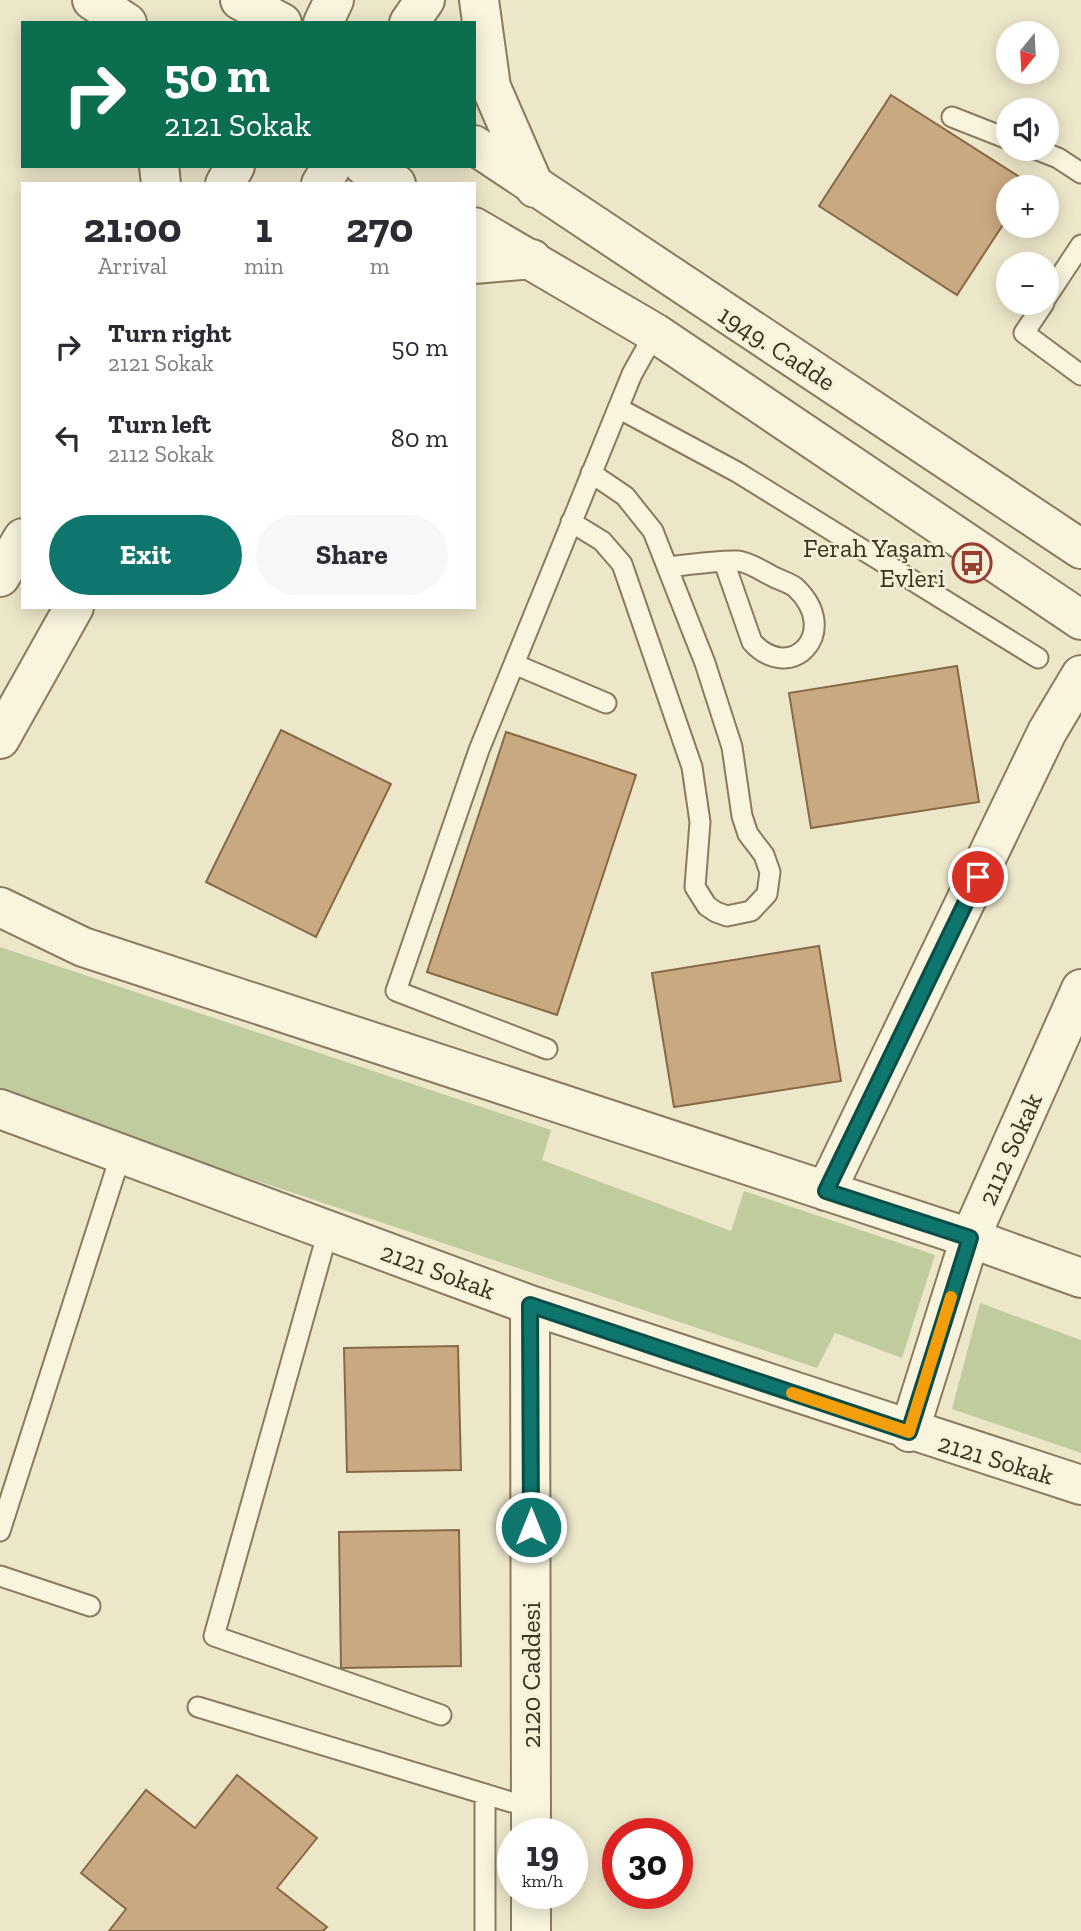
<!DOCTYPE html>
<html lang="en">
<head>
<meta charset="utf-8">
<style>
  body { margin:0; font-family:"Zilla Slab",serif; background:#f7f7f7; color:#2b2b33; height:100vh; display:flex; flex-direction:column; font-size:26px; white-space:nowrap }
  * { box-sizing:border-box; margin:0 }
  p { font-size:23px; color:#7c7c81 }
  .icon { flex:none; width:38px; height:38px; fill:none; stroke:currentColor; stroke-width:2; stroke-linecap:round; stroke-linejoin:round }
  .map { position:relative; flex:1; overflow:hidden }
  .details { position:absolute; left:21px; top:182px; width:455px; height:427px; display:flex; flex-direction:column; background:#fff; border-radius:0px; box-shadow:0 4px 18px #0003 }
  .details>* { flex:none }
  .guide { position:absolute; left:21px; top:21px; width:455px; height:147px; border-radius:0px; box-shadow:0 4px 18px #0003; background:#0b6e4f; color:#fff; overflow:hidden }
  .needle { width:46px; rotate:198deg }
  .controls { position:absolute; left:996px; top:21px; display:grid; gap:14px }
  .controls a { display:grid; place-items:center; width:63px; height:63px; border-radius:50%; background:#fff; box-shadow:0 4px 18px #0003; font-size:35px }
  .speed { position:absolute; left:497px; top:1818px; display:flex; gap:14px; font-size:35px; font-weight:700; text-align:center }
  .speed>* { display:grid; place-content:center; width:91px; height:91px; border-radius:50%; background:#fff; box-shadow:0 4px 18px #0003; line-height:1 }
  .speed small { font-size:18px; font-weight:400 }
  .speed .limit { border:10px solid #d22; background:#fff; color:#111 }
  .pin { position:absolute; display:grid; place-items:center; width:60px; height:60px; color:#fff; margin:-30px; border:4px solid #fff; border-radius:50%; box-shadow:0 2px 7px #0007 }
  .me { position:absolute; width:77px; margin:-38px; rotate:0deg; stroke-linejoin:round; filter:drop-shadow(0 0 5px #0008) }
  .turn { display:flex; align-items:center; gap:24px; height:147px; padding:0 28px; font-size:32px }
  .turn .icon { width:91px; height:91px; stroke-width:2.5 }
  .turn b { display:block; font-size:49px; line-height:60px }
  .eta { display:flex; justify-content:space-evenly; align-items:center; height:119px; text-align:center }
  .eta b { font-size:42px; font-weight:700; line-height:49px }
  .cta { display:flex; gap:14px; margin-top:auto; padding:14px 28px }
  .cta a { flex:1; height:80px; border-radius:42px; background:#0f766e; color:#fff; font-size:28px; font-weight:700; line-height:80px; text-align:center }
  .cta a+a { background:#f7f7f7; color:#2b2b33 }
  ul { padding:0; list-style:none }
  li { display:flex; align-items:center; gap:21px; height:91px; padding:0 28px }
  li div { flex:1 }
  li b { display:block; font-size:26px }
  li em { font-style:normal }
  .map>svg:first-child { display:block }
  .green { fill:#c0cb9e }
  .building { fill:#c9a982; stroke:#876946; stroke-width:2 }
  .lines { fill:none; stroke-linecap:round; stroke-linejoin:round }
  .service-casing { stroke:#897b5f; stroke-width:23 }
  .minor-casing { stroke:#897b5f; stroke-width:42 }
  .tertiary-casing { stroke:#897b5f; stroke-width:42 }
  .service { stroke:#f8f4dd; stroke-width:19 }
  .minor { stroke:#f8f4dd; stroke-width:38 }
  .tertiary { stroke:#f8f4dd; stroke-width:38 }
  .route-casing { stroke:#0a4d48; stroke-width:18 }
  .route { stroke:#0f766e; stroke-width:12 }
  .slow { stroke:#f59e0b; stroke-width:12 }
  .labels { text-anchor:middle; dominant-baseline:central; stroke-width:5; stroke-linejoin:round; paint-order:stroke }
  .street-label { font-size:26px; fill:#3b3121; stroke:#f5f1d9 }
  .poi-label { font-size:26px; fill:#3b3121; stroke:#f5f1d9; text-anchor:end }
</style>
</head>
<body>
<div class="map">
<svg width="1081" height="1931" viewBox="0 0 1081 1931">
  <rect width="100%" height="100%" fill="#ede7ca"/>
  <path class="green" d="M 0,947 L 551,1130 L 542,1160 L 731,1231 L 744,1191 L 935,1255 L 902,1358 L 835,1333 L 817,1368 L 0,1095 Z
    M 980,1303 L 1081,1340 L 1081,1453 L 952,1409 Z"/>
  <path class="building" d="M 891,95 L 1029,183 L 1027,187 L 1008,187 L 1008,217 L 957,295 L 819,206 Z
    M 957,666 L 979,802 L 811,828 L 789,693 Z
    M 281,730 L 391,784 L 316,937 L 206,882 Z
    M 506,732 L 636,775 L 557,1015 L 427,972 Z
    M 819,946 L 841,1081 L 674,1107 L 652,973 Z
    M 458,1346 L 461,1470 L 347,1472 L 344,1348 Z
    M 459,1530 L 461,1666 L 341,1668 L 339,1532 Z
    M 237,1775 L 317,1838 L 277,1888 L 327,1927 L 323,1931 L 109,1931 L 126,1909 L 81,1873 L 146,1790 L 195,1828 Z"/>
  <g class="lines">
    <g class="service-casing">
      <path id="service" d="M 952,117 L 1008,139
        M 1035,149 L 1058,158 L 1081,173
        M 1046,298 L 1081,245
        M 1044,303 L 1024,333 L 1081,375
        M 618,408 L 737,472 L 1038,658
        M 571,522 L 602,541 L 622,564 L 692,767 L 700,822 L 695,887 L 707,906 L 716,912 L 727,916 L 751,911 L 767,894 L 770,872 L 764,855 L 748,834 L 742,816 L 732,747 L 705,663 L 653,531 L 625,496 L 591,473
        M 667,567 C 690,565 715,560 738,561 C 749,562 762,571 772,576 C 779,580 791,583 796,588 C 842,632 791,685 752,642 L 724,562
        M 514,664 L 606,703
        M 547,1049 L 396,991 L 479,750 L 632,374 L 655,333
        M 328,1231 L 214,1636 L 441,1715
        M 0,1531 L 121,1154
        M 0,1576 L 90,1606
        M 198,1707 L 511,1802 L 531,1804
        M 485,1794 L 485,1931"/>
    </g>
    <g class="minor-casing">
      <path id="minor" d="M 0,1109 L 530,1305 L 1081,1485
        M 826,1191 L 1047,732 L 1081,675
        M 530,1305 L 531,1834
        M 909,1432 L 970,1238 L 1081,989
        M 531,1894 L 531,1931"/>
    </g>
    <g class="tertiary-casing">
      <path id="tertiary" d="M 92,0 L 127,23
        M 240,0 L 282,23
        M 479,0 L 491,87 L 535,188
        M 323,23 L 334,0
        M 409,23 L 425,0
        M 474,145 L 1081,549
        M 159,166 L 161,184
        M 364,166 L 396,184
        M 225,184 L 235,166
        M 321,184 L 332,166
        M 474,227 L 655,333 L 1081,620
        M 474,264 L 532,259
        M 0,577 L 23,538
        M 0,739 L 74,607
        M 0,907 L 83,947 L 970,1238 L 1081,1278"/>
    </g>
    <use href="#service" class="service"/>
    <use href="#minor" class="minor"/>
    <use href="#tertiary" class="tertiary"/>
  </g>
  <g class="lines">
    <g class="route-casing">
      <path id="route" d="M 531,1527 L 530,1305 L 909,1432 L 970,1238 L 826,1191 L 978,877"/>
    </g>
    <use href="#route" class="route"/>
    <path class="slow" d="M 792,1393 L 909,1432 L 951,1297"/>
  </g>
  <defs>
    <g id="bus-ring" transform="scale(2.0125)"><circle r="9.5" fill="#f5f1d9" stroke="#963e31" stroke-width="1.5"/><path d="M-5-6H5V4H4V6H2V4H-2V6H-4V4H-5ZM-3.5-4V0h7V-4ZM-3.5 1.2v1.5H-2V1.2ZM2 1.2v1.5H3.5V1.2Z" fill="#963e31"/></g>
  </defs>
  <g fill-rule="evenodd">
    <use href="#bus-ring" x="972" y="563"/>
  </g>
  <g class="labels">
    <g class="street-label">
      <text transform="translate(777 348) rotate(33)">1949. Cadde</text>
      <text transform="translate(1010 1149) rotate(-66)">2112 Sokak</text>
      <text transform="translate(438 1271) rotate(20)">2121 Sokak</text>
      <text transform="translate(996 1459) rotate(17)">2121 Sokak</text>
      <text transform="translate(531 1675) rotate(-90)">2120 Caddesi</text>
    </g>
    <g class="poi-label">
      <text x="945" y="548">Ferah Yaşam<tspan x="945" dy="30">Evleri</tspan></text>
    </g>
  </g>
</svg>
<div class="controls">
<a><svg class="needle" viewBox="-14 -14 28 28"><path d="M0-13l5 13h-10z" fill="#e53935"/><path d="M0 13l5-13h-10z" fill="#7c7c81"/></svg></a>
<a><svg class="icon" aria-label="sound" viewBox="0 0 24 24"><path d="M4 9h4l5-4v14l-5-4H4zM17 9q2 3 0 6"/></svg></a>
<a>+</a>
<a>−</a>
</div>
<div class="speed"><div>19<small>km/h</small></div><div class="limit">30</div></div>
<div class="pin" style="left:978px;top:877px;background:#d93025"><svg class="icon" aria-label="arrive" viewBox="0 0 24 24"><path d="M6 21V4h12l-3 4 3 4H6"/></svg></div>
<svg class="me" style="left:531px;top:1527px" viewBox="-20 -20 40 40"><circle r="17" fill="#0f766e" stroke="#fff" stroke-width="3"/><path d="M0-11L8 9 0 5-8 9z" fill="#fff"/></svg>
<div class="guide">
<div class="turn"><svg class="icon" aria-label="right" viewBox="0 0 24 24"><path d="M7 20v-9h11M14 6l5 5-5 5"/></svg><div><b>50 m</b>2121 Sokak</div></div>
</div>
<section class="details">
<div class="eta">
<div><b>21:00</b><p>Arrival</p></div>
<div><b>1</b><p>min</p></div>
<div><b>270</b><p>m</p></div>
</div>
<ul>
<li><svg class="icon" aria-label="right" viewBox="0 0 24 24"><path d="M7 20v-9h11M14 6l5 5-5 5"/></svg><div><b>Turn right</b><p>2121 Sokak</p></div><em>50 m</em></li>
<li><svg class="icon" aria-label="left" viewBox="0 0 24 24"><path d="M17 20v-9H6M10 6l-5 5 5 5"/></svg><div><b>Turn left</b><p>2112 Sokak</p></div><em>80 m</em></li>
</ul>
<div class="cta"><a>Exit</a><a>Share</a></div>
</section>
</div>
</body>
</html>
